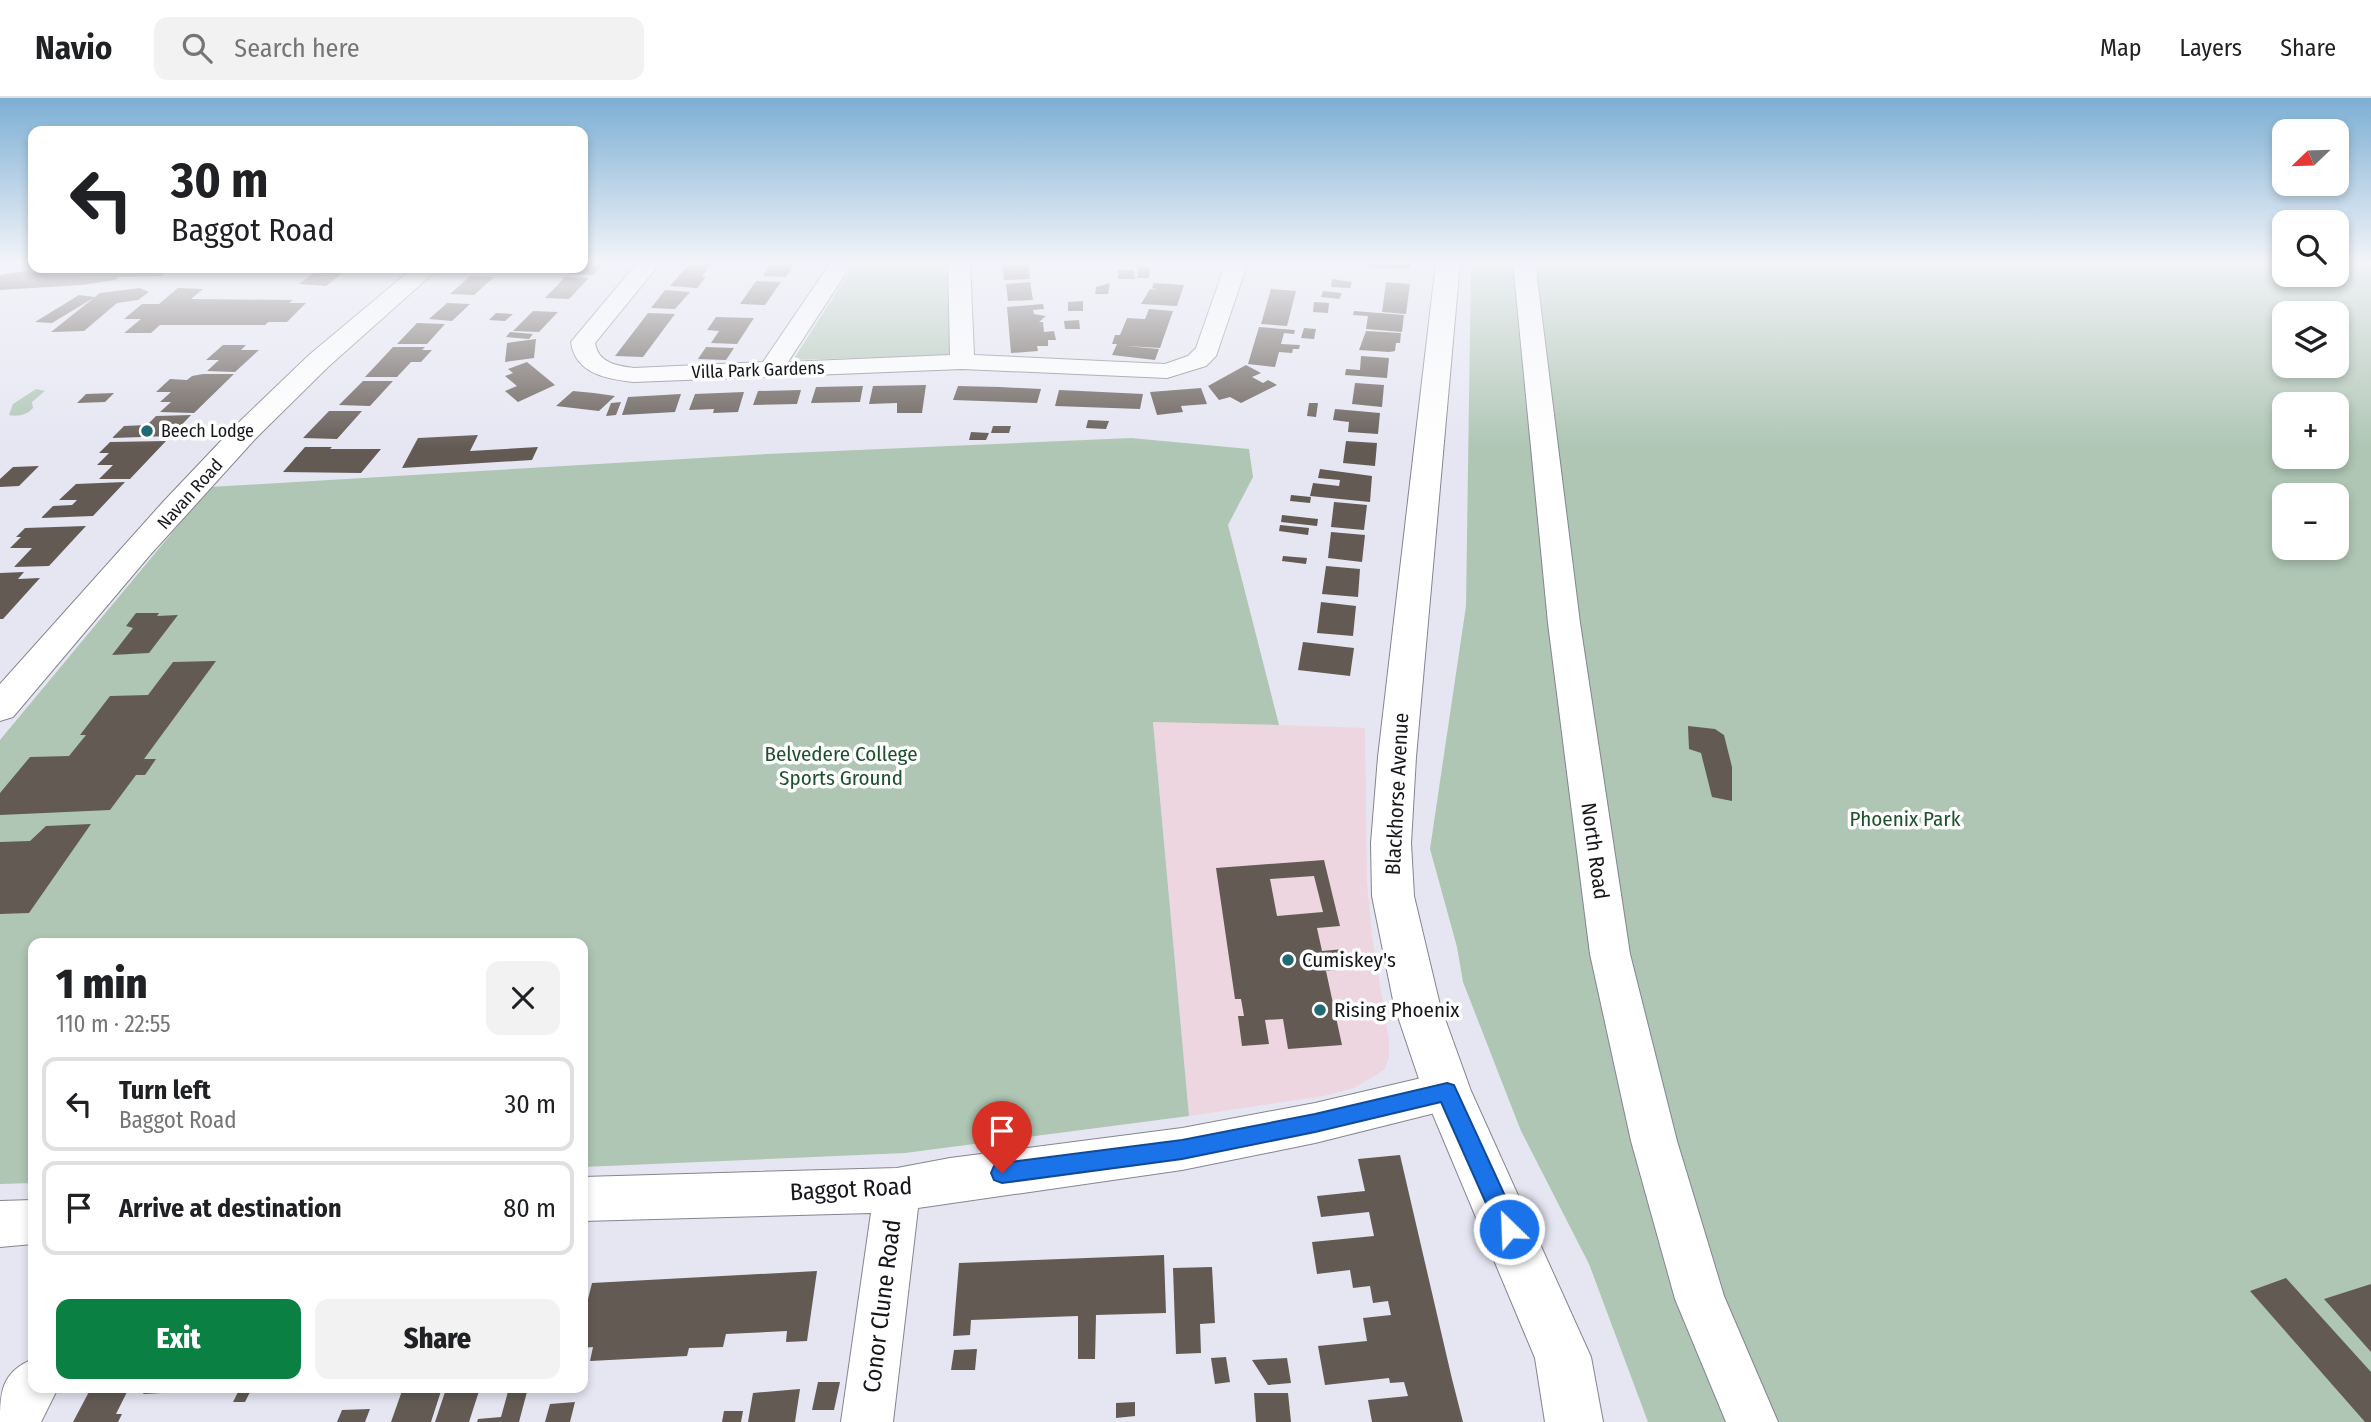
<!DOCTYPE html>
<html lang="en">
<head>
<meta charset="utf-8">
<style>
  body { margin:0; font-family:"Fira Sans Condensed",sans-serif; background:#f2f2f2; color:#202124; height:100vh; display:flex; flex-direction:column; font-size:26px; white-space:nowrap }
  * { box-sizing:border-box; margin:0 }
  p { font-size:23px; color:#757577 }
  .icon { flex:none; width:38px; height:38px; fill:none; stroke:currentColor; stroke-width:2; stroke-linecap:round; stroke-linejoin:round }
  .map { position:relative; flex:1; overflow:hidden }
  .panel { position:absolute; left:28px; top:840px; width:560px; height:455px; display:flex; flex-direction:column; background:#fff; border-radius:14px; box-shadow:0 4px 10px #0003 }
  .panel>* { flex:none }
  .top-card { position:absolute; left:28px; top:28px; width:560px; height:147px; border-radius:14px; box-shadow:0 4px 10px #0003; background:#fff; color:#202124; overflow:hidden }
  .needle { width:46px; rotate:247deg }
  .fabs { position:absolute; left:2272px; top:21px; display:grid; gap:14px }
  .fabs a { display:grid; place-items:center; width:77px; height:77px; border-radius:14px; background:#fff; box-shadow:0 4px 10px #0003; font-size:35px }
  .pin { position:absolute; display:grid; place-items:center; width:60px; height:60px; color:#fff; margin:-72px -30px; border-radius:50% 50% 50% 0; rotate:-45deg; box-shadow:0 0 7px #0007 }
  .pin .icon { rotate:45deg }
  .me { position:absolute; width:77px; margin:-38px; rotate:336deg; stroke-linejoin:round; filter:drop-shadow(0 0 5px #0008) }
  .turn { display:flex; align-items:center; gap:24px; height:147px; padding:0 28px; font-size:32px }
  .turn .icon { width:91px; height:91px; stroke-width:2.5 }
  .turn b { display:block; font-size:49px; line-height:60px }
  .round { display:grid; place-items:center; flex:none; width:74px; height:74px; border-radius:14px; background:#f2f2f2 }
  .summary { display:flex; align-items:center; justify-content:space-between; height:119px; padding:0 28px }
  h1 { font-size:42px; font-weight:800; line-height:52px }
  .button { display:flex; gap:14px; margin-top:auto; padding:14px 28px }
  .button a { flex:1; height:80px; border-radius:14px; background:#0b8043; color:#fff; font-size:28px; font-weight:800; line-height:80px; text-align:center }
  .button a+a { background:#f2f2f2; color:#202124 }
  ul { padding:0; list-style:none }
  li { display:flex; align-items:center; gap:21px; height:94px; margin:0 14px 10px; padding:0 14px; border:4px solid #e0e0e0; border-radius:14px }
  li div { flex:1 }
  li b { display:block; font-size:26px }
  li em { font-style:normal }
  header { display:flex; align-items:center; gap:42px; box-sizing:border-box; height:98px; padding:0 35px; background:#fff; border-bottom:2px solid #e0e0e0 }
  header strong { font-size:33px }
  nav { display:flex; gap:38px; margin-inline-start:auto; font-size:24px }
  .search { width:490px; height:63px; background:#f2f2f2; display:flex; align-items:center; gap:18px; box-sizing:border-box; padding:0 24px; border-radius:14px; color:#757577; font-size:26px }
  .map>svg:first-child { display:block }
  .commercial { fill:#eed6e0 }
  .green { fill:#afc6b4; fill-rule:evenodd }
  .building { fill:#635a54; fill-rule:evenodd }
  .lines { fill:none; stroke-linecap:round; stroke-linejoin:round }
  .street-casing { stroke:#848590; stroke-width:2 }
  .secondary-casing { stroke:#848590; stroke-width:2 }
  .street { fill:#fff; fill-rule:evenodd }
  .secondary { fill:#fff; fill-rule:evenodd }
  .route { fill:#1a73e8; stroke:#114b97; stroke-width:2 }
  .poi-dot { fill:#206a74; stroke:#fff; stroke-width:2.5 }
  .labels { text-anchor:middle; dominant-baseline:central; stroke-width:7; stroke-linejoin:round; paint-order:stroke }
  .far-street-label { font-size:18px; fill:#16171b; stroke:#fff }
  .far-poi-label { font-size:18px; fill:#16171b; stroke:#fff; text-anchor:start }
  .park-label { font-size:21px; fill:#1d512e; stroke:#fff }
  .street-label { font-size:21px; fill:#16171b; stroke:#fff }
  .poi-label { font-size:21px; fill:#16171b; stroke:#fff; text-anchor:start }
  .near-street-label { font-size:24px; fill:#16171b; stroke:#fff }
</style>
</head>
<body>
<header>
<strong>Navio</strong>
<div class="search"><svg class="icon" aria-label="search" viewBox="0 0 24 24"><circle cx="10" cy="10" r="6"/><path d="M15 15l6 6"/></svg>Search here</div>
<nav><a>Map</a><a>Layers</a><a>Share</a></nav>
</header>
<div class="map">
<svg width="2371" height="1324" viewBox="0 0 2371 1324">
  <rect width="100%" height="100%" fill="#e5e6f2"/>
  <path class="commercial" d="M 1153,623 L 1365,630 L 1367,784 L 1372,838 L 1389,943 L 1389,960 L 1384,972 L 1373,979 L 1354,990 L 1324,998 L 1189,1018 Z"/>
  <path class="green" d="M 856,164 L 953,164 L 953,257 L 793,262 Z
    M 1471,164 L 2284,164 L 2284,177 L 2336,177 L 2336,164 L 2371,164 L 2371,1324 L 1648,1324 L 1589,1166 L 1521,1033 L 1463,884 L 1457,849 L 1430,751 L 1466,508 ZM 2284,215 L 2336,215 L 2336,268 L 2284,268 ZM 2284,306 L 2336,306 L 2336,359 L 2284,359 ZM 2284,397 L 2336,397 L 2336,450 L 2284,450 Z
    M 36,291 L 45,293 L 32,304 L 33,310 C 27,317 18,319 9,317 L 13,306 Z
    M 1131,340 L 1249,351 L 1253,379 L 1228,427 L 1279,627 L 1153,624 L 1189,1018 L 905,1055 L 583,1069 L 583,845 L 33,845 L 33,1085 L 0,1086 L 0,642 L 210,389 L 767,356 Z"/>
  <path class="building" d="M 583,164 L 605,164 L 593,177 L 569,176 L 575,170 L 583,170 Z
    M 772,164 L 795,164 L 786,179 L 763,178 Z
    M 1002,164 L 1028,164 L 1030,181 L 1004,182 Z
    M 1365,164 L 1410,164 L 1410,170 L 1399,171 L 1364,168 Z
    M 690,165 L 710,166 L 702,179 L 706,179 L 697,190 L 670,188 Z
    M 1138,169 L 1150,169 L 1149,180 L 1137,180 Z
    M 58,170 L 62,170 L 60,172 L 124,170 L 121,172 L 132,170 L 169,170 L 162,178 L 118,179 L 115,182 L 82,187 L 0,192 L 0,177 L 31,172 L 29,175 L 55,173 Z
    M 320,170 L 349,170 L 326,188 L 299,186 Z
    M 1118,172 L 1134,172 L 1135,181 L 1118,181 Z
    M 470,178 L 494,179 L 474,197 L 450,196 Z
    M 565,179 L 589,180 L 569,201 L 545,200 Z
    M 1332,181 L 1352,184 L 1350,190 L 1331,189 Z
    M 756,183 L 781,184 L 765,207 L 740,206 Z
    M 1030,184 L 1033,202 L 1008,203 L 1006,186 Z
    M 1386,184 L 1410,186 L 1406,216 L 1382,214 Z
    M 1110,185 L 1108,196 L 1095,196 L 1096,189 Z
    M 1154,185 L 1184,187 L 1177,208 L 1141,206 L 1150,191 L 1158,192 L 1152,190 Z
    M 140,190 L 149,194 L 138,202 L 117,205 L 84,233 L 51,234 L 100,195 Z
    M 178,190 L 203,191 L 191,201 L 293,202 L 289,205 L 306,205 L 287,224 L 268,224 L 265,227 L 160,227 L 151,235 L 124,235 L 141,221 L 124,221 L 142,206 L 159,206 Z
    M 1271,191 L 1296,193 L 1287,228 L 1261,226 Z
    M 665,192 L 690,194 L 675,211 L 651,210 Z
    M 1323,193 L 1342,195 L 1339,201 L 1321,199 Z
    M 79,197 L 95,199 L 52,225 L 35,224 Z
    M 1083,203 L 1083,213 L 1068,213 L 1068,204 Z
    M 1314,204 L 1329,205 L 1328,215 L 1313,214 Z
    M 447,205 L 470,206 L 452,223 L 429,221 Z
    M 1043,206 L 1044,211 L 1033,212 L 1034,216 L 1046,218 L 1039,224 L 1043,224 L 1044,234 L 1054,233 L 1056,242 L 1048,242 L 1048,248 L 1037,248 L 1038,253 L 1011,255 L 1007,209 Z
    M 1149,211 L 1173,213 L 1160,250 L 1125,248 L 1159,251 L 1155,262 L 1112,257 L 1117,246 L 1112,246 L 1115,237 L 1120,237 L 1127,220 L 1145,221 Z
    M 533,213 L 558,214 L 539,234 L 513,233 Z
    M 1354,213 L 1404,217 L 1402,234 L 1366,231 L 1368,218 L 1353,217 Z
    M 496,215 L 513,216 L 505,223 L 489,222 Z
    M 648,215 L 675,216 L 643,259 L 615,258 Z
    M 716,219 L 754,220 L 737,246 L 711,245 L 719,233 L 707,232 Z
    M 1079,222 L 1080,231 L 1065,231 L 1064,223 Z
    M 417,225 L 445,226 L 427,246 L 397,246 Z
    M 1259,229 L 1295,232 L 1294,236 L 1284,235 L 1281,246 L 1300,247 L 1299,251 L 1293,251 L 1292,255 L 1279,254 L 1275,269 L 1248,266 Z
    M 1304,230 L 1316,231 L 1314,241 L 1301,240 Z
    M 1366,233 L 1401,235 L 1400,245 L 1396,245 L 1395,253 L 1389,254 L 1359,252 Z
    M 510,234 L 533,236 L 529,241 L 506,239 Z
    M 536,241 L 534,260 L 505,264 L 507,245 Z
    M 223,247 L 246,247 L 241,252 L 259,252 L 235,274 L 207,273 L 219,262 L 206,262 Z
    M 393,249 L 425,249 L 422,252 L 432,252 L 421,264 L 411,264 L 397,279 L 365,279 Z
    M 706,249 L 734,250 L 726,262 L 698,261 Z
    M 1361,258 L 1389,260 L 1387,280 L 1345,277 L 1346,271 L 1360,272 Z
    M 527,264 L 555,287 L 518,304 L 505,293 L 517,288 L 505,278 L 513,275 L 508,271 Z
    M 1246,267 L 1261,275 L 1252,279 L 1263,285 L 1268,282 L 1277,287 L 1241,305 L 1230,299 L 1219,302 L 1208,288 Z
    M 203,276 L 234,276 L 194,315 L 160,314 L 171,304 L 160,304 L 171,294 L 156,294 L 170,281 L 187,282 L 192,278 Z
    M 363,283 L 393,283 L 370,308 L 339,307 Z
    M 1355,285 L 1384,287 L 1382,309 L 1352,306 Z
    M 926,287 L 922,315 L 897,315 L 897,305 L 869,306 L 873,288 Z
    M 863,288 L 860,304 L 811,305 L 816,289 Z
    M 958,288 L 1000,289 L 1041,291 L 1037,305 L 953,302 Z
    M 1201,290 L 1207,306 L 1181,308 L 1183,314 L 1157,317 L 1150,294 Z
    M 801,292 L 797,306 L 753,307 L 758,293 Z
    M 1059,292 L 1081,293 L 1143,296 L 1140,311 L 1055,308 Z
    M 573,293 L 594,295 L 615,298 L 599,313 L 556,308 Z
    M 744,294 L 738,314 L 713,315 L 714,311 L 689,312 L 695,296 Z
    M 114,295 L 105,304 L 77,305 L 86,296 Z
    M 681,296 L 675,314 L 622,317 L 628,299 Z
    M 621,304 L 616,317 L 606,318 L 611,305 Z
    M 1309,305 L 1318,305 L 1316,319 L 1307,318 Z
    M 1335,311 L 1380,315 L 1378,336 L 1348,334 L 1349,324 L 1333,322 Z
    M 329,313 L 362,313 L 337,341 L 303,340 Z
    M 191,317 L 171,338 L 112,340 L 124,328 L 147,327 L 156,318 Z
    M 1088,322 L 1109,323 L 1106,331 L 1086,330 Z
    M 993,328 L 1011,328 L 1009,335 L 991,335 Z
    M 971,334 L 989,335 L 986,342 L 969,342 Z
    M 478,337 L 470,353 L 538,349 L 532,362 L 402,370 L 418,340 Z
    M 166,343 L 130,381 L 99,381 L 113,367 L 97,367 L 109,355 L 99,355 L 110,344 Z
    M 1346,343 L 1377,345 L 1375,368 L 1343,365 Z
    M 305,349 L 332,349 L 330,351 L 381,351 L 361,375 L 283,374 Z
    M 39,368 L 19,388 L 0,389 L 0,381 L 13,369 Z
    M 1320,371 L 1372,378 L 1370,404 L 1310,398 L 1313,385 L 1339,388 L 1340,382 L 1318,380 Z
    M 125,384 L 93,418 L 41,420 L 53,408 L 72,407 L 77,402 L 59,402 L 76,386 Z
    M 1291,397 L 1311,399 L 1310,405 L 1290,403 Z
    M 1334,404 L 1367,407 L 1364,432 L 1331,429 Z
    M 1282,417 L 1318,421 L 1317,428 L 1281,424 Z
    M 1280,427 L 1309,430 L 1308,437 L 1279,433 Z
    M 86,428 L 49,468 L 14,469 L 32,450 L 10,450 L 21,439 L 16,439 L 25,430 Z
    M 1331,434 L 1365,437 L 1362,464 L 1328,460 Z
    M 1283,458 L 1307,460 L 1306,466 L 1282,463 Z
    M 1326,468 L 1360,471 L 1358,499 L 1322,496 Z
    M 24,474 L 18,481 L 40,480 L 3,521 L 0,521 L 0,475 Z
    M 1321,504 L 1356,508 L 1353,538 L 1317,535 Z
    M 136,515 L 159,515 L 157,518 L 178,517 L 149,555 L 112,557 L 133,530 L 126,528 Z
    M 1303,544 L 1354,550 L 1350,578 L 1298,572 Z
    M 216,563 L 144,661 L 156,661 L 145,677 L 136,677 L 110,712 L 0,717 L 0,695 L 30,659 L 69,658 L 86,637 L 80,637 L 110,598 L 148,597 L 173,564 Z
    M 1688,628 L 1715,631 L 1724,637 L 1732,669 L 1732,703 L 1712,699 L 1701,655 L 1689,651 Z
    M 91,726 L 29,815 L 0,816 L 0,744 L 30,743 L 46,728 Z
    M 1324,762 L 1340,828 L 1317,830 L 1322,853 L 1344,851 L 1349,871 L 1326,873 L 1342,947 L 1288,951 L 1283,921 L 1265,922 L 1269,946 L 1242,948 L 1238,918 L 1244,918 L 1241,901 L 1235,901 L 1216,770 ZM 1314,778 L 1323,814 L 1277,818 L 1270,781 Z
    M 1400,1057 L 1452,1281 L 1463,1324 L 1372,1324 L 1368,1302 L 1408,1298 L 1404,1284 L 1390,1285 L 1389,1280 L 1325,1287 L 1318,1248 L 1367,1243 L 1363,1220 L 1391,1217 L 1388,1203 L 1373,1205 L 1370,1188 L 1353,1190 L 1350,1172 L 1317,1176 L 1312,1144 L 1374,1138 L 1369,1114 L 1321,1119 L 1317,1098 L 1365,1093 L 1358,1061 Z
    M 1164,1157 L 1166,1215 L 1096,1217 L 1095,1261 L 1078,1261 L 1078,1218 L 971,1222 L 970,1237 L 953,1238 L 959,1165 Z
    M 1212,1169 L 1215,1225 L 1200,1226 L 1201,1255 L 1176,1256 L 1173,1170 Z
    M 817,1173 L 807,1243 L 786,1244 L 787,1233 L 726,1236 L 723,1249 L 689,1250 L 687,1258 L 590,1263 L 593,1249 L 583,1250 L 583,1221 L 592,1185 Z
    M 2286,1180 L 2371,1274 L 2371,1324 L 2365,1324 L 2250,1193 Z
    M 2371,1186 L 2371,1254 L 2324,1201 Z
    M 977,1251 L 975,1272 L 951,1272 L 954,1252 Z
    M 1226,1259 L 1230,1284 L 1215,1286 L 1211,1260 Z
    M 1287,1260 L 1291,1285 L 1268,1287 L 1252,1262 Z
    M 818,1284 L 840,1284 L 834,1312 L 812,1312 Z
    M 91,1290 L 129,1290 L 116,1316 L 122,1316 L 118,1324 L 73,1324 Z
    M 146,1290 L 193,1290 L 180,1294 L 143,1296 Z
    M 240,1290 L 252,1290 L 245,1304 L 233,1304 Z
    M 403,1290 L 442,1290 L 431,1324 L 391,1324 Z
    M 480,1290 L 469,1324 L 435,1324 L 446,1291 Z
    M 509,1290 L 528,1290 L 519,1324 L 477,1324 L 478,1321 L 501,1319 Z
    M 800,1291 L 795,1324 L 748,1324 L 753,1295 Z
    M 1254,1295 L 1288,1295 L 1291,1324 L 1256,1324 Z
    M 575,1304 L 570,1324 L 545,1324 L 550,1306 Z
    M 1135,1304 L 1135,1318 L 1116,1320 L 1116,1305 Z
    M 370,1311 L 365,1324 L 337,1324 L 342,1312 Z
    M 724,1313 L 743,1313 L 741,1324 L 722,1324 Z"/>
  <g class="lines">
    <g class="street-casing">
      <path id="street" d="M 638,164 L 661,164 L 595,245 C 598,265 617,268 634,270 L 763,264 L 831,164 L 853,164 L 788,264 L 950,257 L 948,164 L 970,164 L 974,257 L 1165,266 L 1188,258 L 1196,250 L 1226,164 L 1248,164 L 1216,258 L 1206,268 L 1167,280 L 962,271 L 634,284 C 607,281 575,276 571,244 Z
        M 1513,164 L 1535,164 L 1580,525 L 1630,856 L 1677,1043 L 1724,1198 L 1778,1324 L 1726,1324 L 1675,1201 L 1631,1043 L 1590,856 L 1548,525 Z
        M 1447,974 L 1462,979 L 1469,993 L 1462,1007 L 1447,1012 L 1315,1045 L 1182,1072 L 918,1110 L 893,1324 L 841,1324 L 871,1115 L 583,1123 L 583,1079 L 897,1070 L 950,1060 L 1182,1030 L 1315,1005 Z
        M 33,1102 L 33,1146 L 0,1149 L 0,1103 Z
        M 33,1261 L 33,1290 L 58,1290 L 41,1324 L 0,1324 C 0,1293 2,1274 33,1261 Z"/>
    </g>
    <g class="secondary-casing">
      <path id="secondary" d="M 1436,164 L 1460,164 L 1416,659 L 1411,745 L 1414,798 L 1440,907 L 1471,993 L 1591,1259 L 1603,1324 L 1545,1324 L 1535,1260 L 1423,993 L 1394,907 L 1372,798 L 1371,745 L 1378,659 Z
        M 413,170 L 439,170 L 328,269 L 257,339 L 150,457 L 13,619 L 0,623 L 0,586 L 163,404 L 236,327 L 309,257 Z"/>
    </g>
    <use href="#street" class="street"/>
    <use href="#secondary" class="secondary"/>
  </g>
  <linearGradient id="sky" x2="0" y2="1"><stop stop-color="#7cafd4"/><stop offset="0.47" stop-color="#f3f4f9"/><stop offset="1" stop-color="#f3f4f9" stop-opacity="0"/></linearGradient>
  <rect width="2371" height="350" fill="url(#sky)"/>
  <path class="route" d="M 1447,985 L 1454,987 L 1517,1124 L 1520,1131 L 1517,1139 L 1509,1142 L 1501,1139 L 1441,1004 L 1315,1034 L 1182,1061 L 1002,1085 L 994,1082 L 991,1075 L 994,1068 L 1002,1065 L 1182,1042 L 1315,1016 Z"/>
  <g class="poi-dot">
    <circle cx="147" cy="333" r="7"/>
    <circle cx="1288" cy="862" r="7"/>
    <circle cx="1320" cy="912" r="7"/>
  </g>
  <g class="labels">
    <g class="far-street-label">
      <text transform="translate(758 272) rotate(-2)">Villa Park Gardens</text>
      <text transform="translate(190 396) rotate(-48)">Navan Road</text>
    </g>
    <g class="far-poi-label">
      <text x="161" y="333">Beech Lodge</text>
    </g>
    <g class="park-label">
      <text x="841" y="656">Belvedere College<tspan x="841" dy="24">Sports Ground</tspan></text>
      <text x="1905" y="721">Phoenix Park</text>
    </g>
    <g class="street-label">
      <text transform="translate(1397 696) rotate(-87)">Blackhorse Avenue</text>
      <text transform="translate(1595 753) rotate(82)">North Road</text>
    </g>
    <g class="poi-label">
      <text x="1302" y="862">Cumiskey's</text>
      <text x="1334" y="912">Rising Phoenix</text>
    </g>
    <g class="near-street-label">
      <text transform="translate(851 1091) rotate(-3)">Baggot Road</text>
      <text transform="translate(882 1208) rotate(-83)">Conor Clune Road</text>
    </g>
  </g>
</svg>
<div class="fabs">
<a><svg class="needle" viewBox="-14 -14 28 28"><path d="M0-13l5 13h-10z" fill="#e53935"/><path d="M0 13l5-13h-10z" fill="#757577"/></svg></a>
<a><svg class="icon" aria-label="search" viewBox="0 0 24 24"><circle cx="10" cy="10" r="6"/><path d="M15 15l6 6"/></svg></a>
<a><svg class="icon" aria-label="layers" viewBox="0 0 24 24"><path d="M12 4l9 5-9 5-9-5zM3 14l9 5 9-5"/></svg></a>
<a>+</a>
<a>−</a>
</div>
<div class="pin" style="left:1002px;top:1075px;background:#d93025"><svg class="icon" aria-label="arrive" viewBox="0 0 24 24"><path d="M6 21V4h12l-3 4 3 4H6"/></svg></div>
<svg class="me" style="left:1509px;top:1131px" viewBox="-20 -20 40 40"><circle r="17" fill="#1a73e8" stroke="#fff" stroke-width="3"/><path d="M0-11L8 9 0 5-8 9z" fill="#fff"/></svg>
<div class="top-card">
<div class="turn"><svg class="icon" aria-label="left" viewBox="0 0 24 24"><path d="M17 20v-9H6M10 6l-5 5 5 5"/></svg><div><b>30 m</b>Baggot Road</div></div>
</div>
<section class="panel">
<div class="summary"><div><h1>1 min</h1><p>110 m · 22:55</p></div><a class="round"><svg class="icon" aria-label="close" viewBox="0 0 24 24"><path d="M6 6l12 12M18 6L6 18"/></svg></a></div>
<ul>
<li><svg class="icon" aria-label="left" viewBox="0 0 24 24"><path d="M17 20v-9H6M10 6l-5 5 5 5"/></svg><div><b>Turn left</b><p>Baggot Road</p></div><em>30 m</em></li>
<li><svg class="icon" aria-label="arrive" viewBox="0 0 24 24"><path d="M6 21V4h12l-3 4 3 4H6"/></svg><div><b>Arrive at destination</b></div><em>80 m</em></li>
</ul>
<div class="button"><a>Exit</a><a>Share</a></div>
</section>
</div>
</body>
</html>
